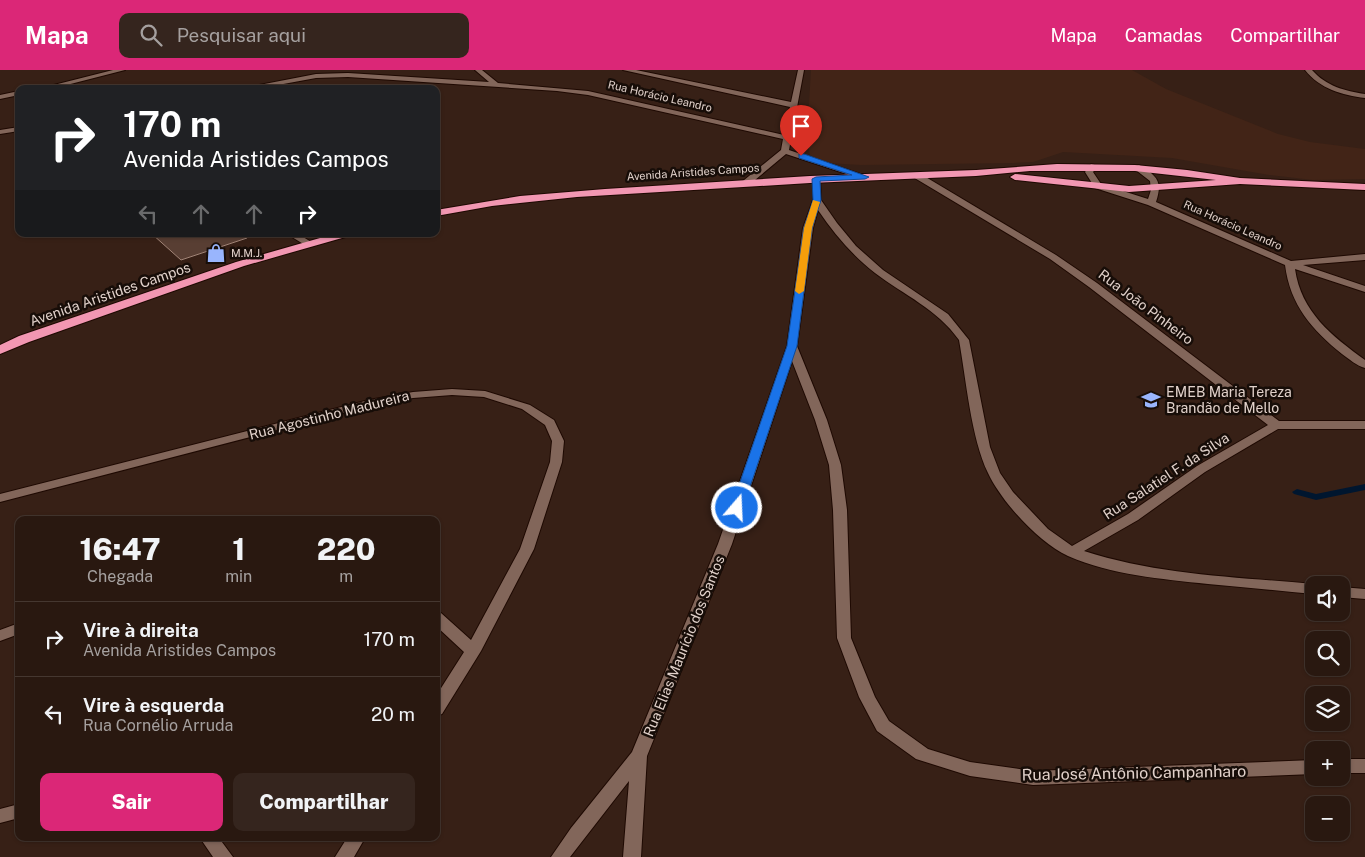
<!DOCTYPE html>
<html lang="pt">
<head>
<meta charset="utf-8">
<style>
  body { margin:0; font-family:"Public Sans",sans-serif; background:#35251e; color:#f1f3f6; height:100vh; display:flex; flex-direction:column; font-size:19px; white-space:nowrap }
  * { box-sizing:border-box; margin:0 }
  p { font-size:16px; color:#a5a09f }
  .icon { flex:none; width:28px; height:28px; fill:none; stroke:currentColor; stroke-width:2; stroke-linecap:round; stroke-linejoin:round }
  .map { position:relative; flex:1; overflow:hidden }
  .drawer { position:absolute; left:15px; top:446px; width:425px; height:325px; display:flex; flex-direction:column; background:#291810; border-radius:10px; box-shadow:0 1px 4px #0004,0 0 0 1px #453730 }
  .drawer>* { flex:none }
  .banner { position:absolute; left:15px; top:15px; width:425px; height:152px; border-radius:10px; box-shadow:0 1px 4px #0004,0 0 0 1px #453730; background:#202124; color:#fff; overflow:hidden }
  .fabs { position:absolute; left:1305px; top:506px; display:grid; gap:10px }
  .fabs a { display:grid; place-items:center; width:45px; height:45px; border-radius:10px; background:#291810; box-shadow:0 1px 4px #0004,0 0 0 1px #453730; font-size:25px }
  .pin { position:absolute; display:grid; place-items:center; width:42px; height:42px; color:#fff; margin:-51px -21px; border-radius:50% 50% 50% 0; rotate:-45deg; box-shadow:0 0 5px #0007 }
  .pin .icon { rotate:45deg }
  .me { position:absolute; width:55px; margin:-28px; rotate:19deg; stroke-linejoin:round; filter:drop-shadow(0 0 4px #0008) }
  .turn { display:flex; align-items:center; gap:18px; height:105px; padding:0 25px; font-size:22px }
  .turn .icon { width:65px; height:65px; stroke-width:2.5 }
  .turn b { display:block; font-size:35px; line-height:42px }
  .lanes { display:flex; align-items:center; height:48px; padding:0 25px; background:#0003; justify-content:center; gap:25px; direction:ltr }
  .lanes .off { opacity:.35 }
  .eta { display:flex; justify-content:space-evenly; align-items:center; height:85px; text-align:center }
  .eta b { font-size:30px; font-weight:800; line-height:35px }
  .primary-button { display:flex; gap:10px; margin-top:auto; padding:10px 25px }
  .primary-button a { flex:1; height:58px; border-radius:10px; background:#db2777; color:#fff; font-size:20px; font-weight:800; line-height:58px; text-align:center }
  .primary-button a+a { background:#35251e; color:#f1f3f6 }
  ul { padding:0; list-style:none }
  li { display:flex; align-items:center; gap:15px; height:75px; padding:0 25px; border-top:1px solid #453730 }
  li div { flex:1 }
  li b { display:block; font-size:19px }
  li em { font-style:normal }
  header { display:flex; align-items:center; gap:30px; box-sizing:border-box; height:70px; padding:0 25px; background:#db2777; color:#fff }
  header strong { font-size:24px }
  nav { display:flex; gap:28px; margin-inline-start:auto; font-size:18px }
  .search { width:350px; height:45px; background:#35251e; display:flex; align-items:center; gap:12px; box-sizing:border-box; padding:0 18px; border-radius:10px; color:#a5a09f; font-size:19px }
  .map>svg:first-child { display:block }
  .built { fill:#422417 }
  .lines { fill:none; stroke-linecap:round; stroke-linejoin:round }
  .stream { fill:#00162f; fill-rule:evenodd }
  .building { fill:#583e33; stroke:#a18477 }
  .minor-casing { stroke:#1e0902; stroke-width:2 }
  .highway-casing { stroke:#1e0902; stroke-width:2 }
  .minor { fill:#82665a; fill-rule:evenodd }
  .highway { fill:#f297b2; fill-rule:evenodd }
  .route { fill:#1a73e8; stroke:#114b97 }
  .slow { fill:#f59e0b }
  .labels { text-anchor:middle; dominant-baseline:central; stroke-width:5; stroke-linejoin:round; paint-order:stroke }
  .far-street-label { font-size:11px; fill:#e1d1ca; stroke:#170d08 }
  .far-poi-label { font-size:11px; fill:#e1d1ca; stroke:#170d08; text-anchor:start }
  .street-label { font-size:14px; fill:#e1d1ca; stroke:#170d08 }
  .poi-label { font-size:14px; fill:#e1d1ca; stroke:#170d08; text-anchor:start }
  .near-street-label { font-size:16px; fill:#e1d1ca; stroke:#170d08 }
</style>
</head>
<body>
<header>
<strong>Mapa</strong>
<div class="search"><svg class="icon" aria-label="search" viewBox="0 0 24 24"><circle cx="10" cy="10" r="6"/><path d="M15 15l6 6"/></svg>Pesquisar aqui</div>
<nav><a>Mapa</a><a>Camadas</a><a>Compartilhar</a></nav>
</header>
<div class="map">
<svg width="1365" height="787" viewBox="0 0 1365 787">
  <rect width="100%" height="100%" fill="#372016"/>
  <path class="built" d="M 811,0 L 1132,0 L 1166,19 L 1278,64 L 1310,72 L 1365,79 L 1365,109 L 1313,110 L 1269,105 L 1172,88 L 1063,82 L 1033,92 L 1013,93 L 861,95 L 826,93 L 810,85 L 807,69 Z"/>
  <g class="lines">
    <path class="stream" d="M 1365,414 L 1365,420 L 1316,430 L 1294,424 L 1292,422 L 1297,419 L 1316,424 Z"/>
  </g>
  <path class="building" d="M 152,164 L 246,164 L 247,168 L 181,190 Z"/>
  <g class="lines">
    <g class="minor-casing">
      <path id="minor" d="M 113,0 L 125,0 L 51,19 L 38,19 Z
        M 475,0 L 482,0 L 498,13 L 588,21 L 784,65 L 790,37 L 623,0 L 636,0 L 791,32 L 798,0 L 804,0 L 789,80 L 869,107 L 862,109 L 786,84 L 749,115 L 743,115 L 743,111 L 781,80 L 783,69 L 588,25 L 557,21 L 348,7 L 316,8 L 256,19 L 239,19 L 316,4 L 348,3 L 489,12 Z
        M 1305,0 L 1312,0 C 1326,16 1345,21 1365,24 L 1365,28 C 1342,25 1320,19 1305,0 Z
        M 19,21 L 19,25 L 0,29 L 0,25 Z
        M 19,57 L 19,61 L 0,64 L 0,60 Z
        M 1091,94 L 1098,96 L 1093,102 L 1101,114 L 1148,129 L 1151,120 L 1150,111 L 1132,97 L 1139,95 C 1157,106 1163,111 1156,132 L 1291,191 L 1365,184 L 1365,190 L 1303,195 L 1365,216 L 1365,222 L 1295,199 C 1301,242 1332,266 1365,290 L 1365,298 C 1357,296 1349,289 1342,284 C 1312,260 1290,235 1285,195 L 1148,135 L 1095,118 L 1085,102 Z
        M 913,103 L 919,103 L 1056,185 L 1097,213 L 1279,351 L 1365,351 L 1365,359 L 1278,359 L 1205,402 L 1138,450 L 1084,481 C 1158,505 1237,507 1314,514 L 1317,515 L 1314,515 L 1314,524 C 1279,521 1244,517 1208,514 C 1161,509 1112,505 1068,486 C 1039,473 1001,431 988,403 C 971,368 966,309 959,270 C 937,239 904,225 875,203 C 852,185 834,164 818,140 L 813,158 L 797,276 L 827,350 L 841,395 L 847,440 L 851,568 L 875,627 L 889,651 L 928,679 L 970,692 L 1033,701 L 1314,690 L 1314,704 L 1033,715 L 970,706 L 916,689 L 877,661 L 859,627 L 837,568 L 833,440 L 829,395 L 815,350 L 792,291 L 732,474 L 647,686 L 641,787 L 623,787 L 629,711 L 570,787 L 551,787 L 571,758 L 632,682 L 718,474 L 787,276 L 803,158 L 813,130 L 813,107 L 820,109 L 821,130 L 837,153 L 856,176 L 883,200 L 948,244 L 969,270 L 990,377 L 1000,403 L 1013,422 L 1048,459 L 1072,476 L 1128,444 L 1197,396 L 1268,355 L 1089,217 L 1050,189 L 913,107 Z
        M 287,164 L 298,164 L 313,173 L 308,176 L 305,175 Z
        M 452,319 L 485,321 L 530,335 L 554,350 L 564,371 L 562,392 L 534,479 L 481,581 L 442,644 L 436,646 L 436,626 L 464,582 L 436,556 L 436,542 L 441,543 L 471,570 L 520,479 L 550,392 L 552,371 L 545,355 L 522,339 L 484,327 L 452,325 L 413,328 L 374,335 L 0,432 L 0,424 L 369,330 L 413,322 Z
        M 1341,517 L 1365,519 L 1365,529 L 1341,527 Z
        M 19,553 L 19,564 L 0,571 L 0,560 Z
        M 1341,689 L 1365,689 L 1365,703 L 1341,703 Z
        M 19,734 L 19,748 L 0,753 L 0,739 Z
        M 200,768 L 219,768 L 233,787 L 213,787 Z
        M 347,768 L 365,768 L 354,787 L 335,787 Z"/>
    </g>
    <g class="highway-casing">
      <path id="highway" d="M 1057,94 L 1135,95 L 1187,100 L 1240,108 L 1365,114 L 1365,120 L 1240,114 L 1129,122 L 1015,110 L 1010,107 L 1015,104 L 1129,116 L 1216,110 L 1135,101 L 1030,101 L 976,106 L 810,113 L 577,127 L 492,136 L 436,146 L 436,140 L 520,126 L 605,119 L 810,106 L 976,100 Z
        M 334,164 L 351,164 L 349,166 L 244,196 L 29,272 L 0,284 L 0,275 L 19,266 L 236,192 Z"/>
    </g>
    <use href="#minor" class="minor"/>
    <use href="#highway" class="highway"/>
  </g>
  <path class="route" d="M 799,84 L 804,84 L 869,107 L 865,109 L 820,111 L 821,130 L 812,158 L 797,276 L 743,438 L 737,442 L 731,438 L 787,276 L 804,158 L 813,130 L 812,109 L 816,107 L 852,105 L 799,88 Z"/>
  <path class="slow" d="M 813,130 L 820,132 L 812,158 L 804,221 L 799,224 L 795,221 L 804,158 Z"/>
  <defs>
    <g id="shop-bare" transform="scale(1.5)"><path d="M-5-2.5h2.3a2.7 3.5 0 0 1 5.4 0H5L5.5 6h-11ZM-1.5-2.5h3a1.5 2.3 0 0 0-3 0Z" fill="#99b5fd" stroke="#170d08" stroke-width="2.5" paint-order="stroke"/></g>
    <g id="school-bare" transform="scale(1.5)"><path d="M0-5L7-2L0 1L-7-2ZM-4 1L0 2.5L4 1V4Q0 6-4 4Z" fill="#99b5fd" stroke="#170d08" stroke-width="2.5" paint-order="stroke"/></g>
  </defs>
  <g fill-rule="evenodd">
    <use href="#shop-bare" x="216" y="183"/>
    <use href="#school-bare" x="1151" y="330"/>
  </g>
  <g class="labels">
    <g class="far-street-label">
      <text transform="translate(660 26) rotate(13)">Rua Horácio Leandro</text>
      <text transform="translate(693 102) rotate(-4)">Avenida Aristides Campos</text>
      <text transform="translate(1233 155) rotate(24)">Rua Horácio Leandro</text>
    </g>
    <g class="far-poi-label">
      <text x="231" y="183">M.M.J.</text>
    </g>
    <g class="street-label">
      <text transform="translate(110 224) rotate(-19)">Avenida Aristides Campos</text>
      <text transform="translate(1146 237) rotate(37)">Rua João Pinheiro</text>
      <text transform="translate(329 345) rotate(-14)">Rua Agostinho Madureira</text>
      <text transform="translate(1166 406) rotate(-33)">Rua Salatiel F. da Silva</text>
      <text transform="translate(684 576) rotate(-68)">Rua Elias Maurício dos Santos</text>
    </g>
    <g class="poi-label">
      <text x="1166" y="322">EMEB Maria Tereza<tspan x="1166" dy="16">Brandão de Mello</tspan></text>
    </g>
    <g class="near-street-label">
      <text transform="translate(1134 703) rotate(-1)">Rua José Antônio Campanharo</text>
    </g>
  </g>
</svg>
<div class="fabs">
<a><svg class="icon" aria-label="sound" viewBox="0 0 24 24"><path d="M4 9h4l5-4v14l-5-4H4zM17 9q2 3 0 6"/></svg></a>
<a><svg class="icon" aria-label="search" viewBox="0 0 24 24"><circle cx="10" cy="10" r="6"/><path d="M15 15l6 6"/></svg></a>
<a><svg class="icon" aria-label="layers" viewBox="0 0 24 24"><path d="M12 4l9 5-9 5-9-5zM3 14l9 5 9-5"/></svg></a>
<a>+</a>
<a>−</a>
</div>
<div class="pin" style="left:801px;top:86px;background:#d93025"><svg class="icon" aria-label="arrive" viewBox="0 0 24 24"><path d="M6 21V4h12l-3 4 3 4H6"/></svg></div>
<svg class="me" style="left:737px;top:438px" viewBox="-20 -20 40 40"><circle r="17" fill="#1a73e8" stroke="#fff" stroke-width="3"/><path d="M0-11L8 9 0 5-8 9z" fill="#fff"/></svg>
<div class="banner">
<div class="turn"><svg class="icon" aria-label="right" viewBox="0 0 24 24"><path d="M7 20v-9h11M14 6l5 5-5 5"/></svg><div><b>170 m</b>Avenida Aristides Campos</div></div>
<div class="lanes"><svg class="icon off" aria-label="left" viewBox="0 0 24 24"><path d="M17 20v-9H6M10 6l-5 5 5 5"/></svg><svg class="icon off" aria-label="ahead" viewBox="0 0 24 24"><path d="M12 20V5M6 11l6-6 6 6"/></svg><svg class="icon off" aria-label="ahead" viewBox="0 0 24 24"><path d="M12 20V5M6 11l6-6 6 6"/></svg><svg class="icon" aria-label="right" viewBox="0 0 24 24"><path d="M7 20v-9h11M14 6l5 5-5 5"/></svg></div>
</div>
<section class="drawer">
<div class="eta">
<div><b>16:47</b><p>Chegada</p></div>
<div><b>1</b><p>min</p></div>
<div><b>220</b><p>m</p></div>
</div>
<ul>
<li><svg class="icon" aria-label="right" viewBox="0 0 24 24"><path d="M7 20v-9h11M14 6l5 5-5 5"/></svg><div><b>Vire à direita</b><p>Avenida Aristides Campos</p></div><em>170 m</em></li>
<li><svg class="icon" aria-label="left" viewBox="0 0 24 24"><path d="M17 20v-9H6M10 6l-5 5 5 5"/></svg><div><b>Vire à esquerda</b><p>Rua Cornélio Arruda</p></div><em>20 m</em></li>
</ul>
<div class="primary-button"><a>Sair</a><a>Compartilhar</a></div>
</section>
</div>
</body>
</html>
